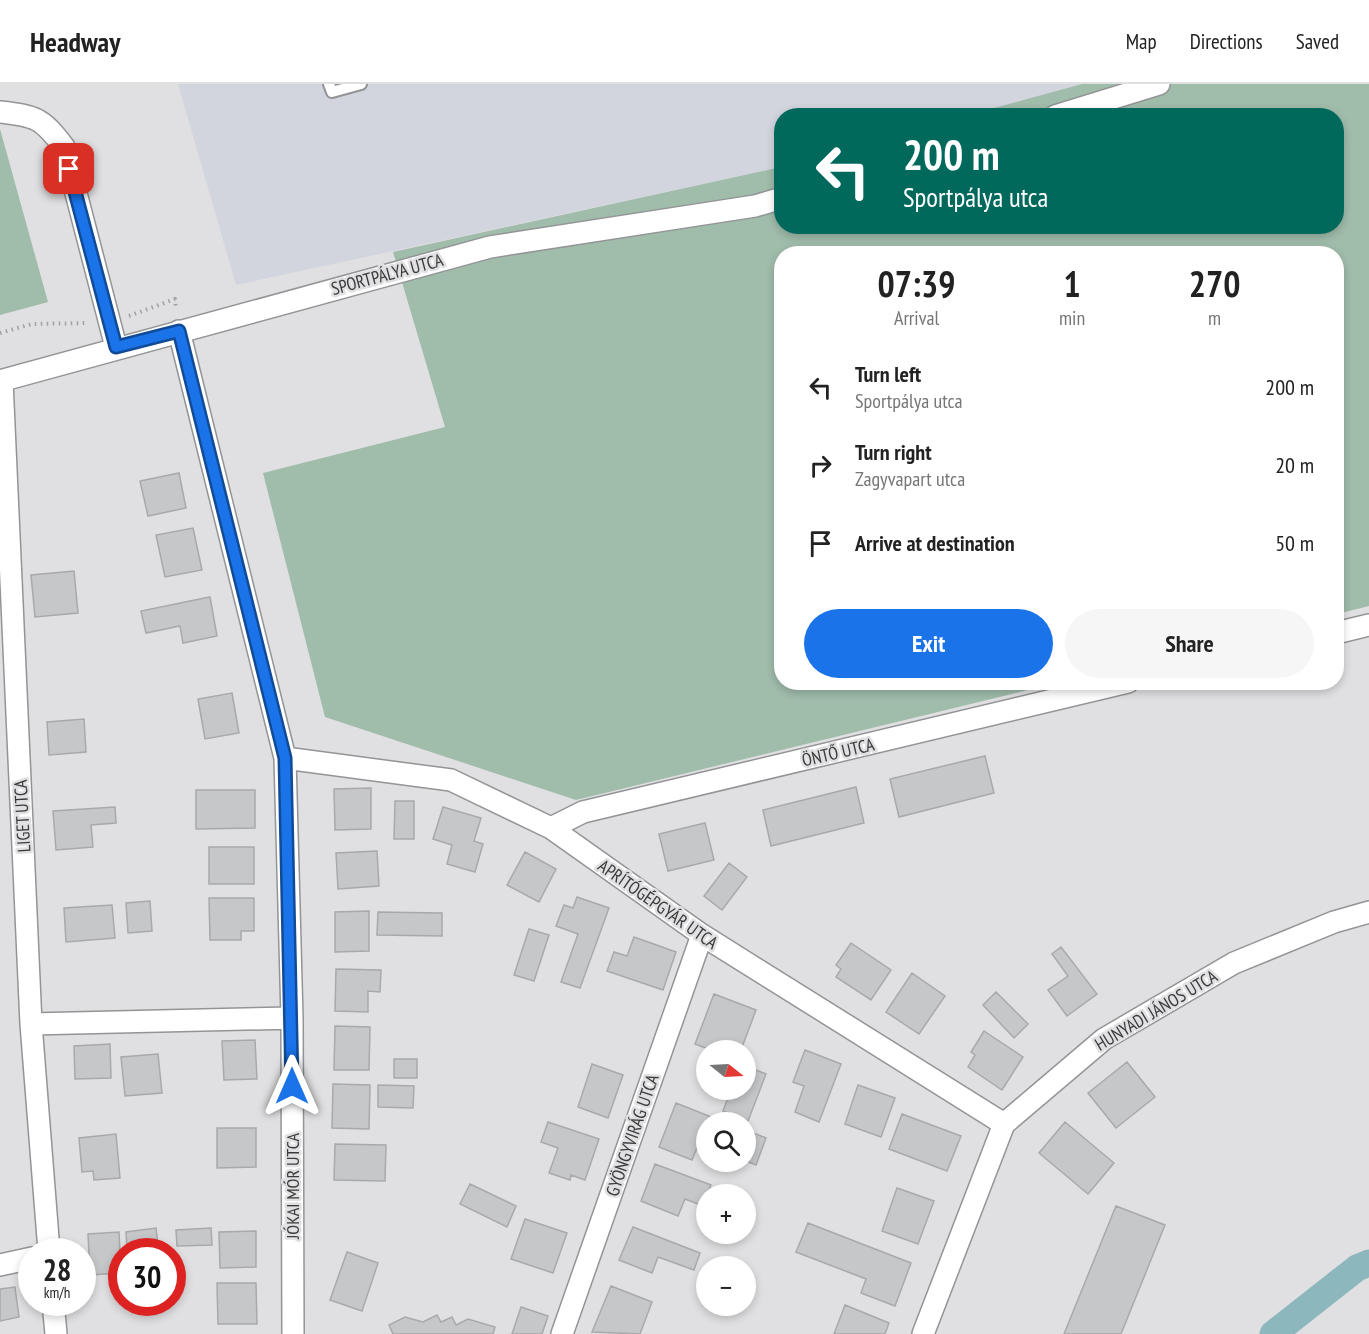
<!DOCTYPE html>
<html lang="en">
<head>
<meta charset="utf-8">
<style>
  body { margin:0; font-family:"PT Sans Narrow",sans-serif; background:#f6f6f6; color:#222; height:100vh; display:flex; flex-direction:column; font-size:22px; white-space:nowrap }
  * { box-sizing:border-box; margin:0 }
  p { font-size:20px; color:#767676 }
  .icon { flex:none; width:33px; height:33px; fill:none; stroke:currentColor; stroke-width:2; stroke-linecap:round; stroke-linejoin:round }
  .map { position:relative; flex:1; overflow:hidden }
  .details { position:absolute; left:774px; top:162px; width:570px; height:444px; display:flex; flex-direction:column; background:#fff; border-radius:24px; box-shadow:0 3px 9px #0003 }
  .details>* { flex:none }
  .hud { position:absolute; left:774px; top:24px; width:570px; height:126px; border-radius:24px; box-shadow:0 3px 9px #0003; background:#00695c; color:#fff; overflow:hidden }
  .needle { width:39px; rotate:108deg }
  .tools { position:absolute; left:696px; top:956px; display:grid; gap:12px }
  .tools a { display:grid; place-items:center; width:60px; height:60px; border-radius:50%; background:#fff; box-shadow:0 3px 9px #0003; font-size:30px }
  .speed { position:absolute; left:18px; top:1154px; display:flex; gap:12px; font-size:30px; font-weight:700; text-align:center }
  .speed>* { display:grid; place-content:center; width:78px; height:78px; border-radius:50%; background:#fff; box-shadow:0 3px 9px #0003; line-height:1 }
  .speed small { font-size:15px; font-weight:400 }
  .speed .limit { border:9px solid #d22; background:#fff; color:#111 }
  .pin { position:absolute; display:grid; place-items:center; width:51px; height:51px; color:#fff; margin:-26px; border-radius:12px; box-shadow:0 3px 9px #0006 }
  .me { position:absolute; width:66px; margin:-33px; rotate:0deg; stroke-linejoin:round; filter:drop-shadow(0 0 4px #0008) }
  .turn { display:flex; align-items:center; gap:21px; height:126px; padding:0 30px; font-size:27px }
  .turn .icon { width:78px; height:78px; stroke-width:2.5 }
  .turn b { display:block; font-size:42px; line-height:51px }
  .eta { display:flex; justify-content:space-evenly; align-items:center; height:102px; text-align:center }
  .eta b { font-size:36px; font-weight:700; line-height:42px }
  .button { display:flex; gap:12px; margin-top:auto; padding:12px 30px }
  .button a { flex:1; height:69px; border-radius:36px; background:#1a73e8; color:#fff; font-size:24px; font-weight:700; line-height:69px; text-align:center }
  .button a+a { background:#f6f6f6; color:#222 }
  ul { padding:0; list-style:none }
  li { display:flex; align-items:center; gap:18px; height:78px; padding:0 30px }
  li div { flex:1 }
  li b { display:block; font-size:22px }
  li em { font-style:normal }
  header { display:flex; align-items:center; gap:36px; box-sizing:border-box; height:84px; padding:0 30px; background:#fff; border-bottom:2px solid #e0e0e0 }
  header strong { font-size:28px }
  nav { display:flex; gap:33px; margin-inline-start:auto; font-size:21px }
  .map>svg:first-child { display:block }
  .built { fill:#d3d5de }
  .green { fill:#a0bcab }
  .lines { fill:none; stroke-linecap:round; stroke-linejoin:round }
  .canal { stroke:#8cb8bd; stroke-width:27 }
  .building { fill:#c6c7c9; stroke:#a8a9ab; stroke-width:1.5 }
  .service-casing { stroke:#939496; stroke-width:14 }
  .minor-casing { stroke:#939496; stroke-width:24 }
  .path { stroke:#a1a1a3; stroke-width:4; stroke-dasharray:1.5 4.5; stroke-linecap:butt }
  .service { stroke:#fff; stroke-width:10 }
  .minor { stroke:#fff; stroke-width:21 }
  .route-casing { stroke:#114b97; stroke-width:15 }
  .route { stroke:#1a73e8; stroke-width:10 }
  .labels { text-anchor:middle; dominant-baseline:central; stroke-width:5; stroke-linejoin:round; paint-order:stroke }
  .street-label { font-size:18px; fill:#3a3a3b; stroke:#e0e0e2 }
</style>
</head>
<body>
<header>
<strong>Headway</strong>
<nav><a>Map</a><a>Directions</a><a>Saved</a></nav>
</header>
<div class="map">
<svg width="1369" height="1250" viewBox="0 0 1369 1250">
  <rect width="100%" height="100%" fill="#e0e0e2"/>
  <path class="built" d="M 178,0 L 1082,0 L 968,31 L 782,32 L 781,83 L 236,201 Z"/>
  <path class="green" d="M 1082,0 L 1369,0 L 1369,522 L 1337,530 L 1336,170 L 782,170 L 782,598 L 1057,599 L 576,716 L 325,633 L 263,389 L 445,343 L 393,168 L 781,83 L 782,142 L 1336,142 L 1336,32 L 968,31 Z
    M 0,45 L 48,218 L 0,231 Z"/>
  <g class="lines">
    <path class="canal" d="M 1273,1250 L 1357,1184 L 1369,1179"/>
  </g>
  <path class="building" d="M 179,389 L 186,424 L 148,432 L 140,397 Z
    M 193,444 L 202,486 L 165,493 L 156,451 Z
    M 74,487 L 78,529 L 35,533 L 31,491 Z
    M 210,513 L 217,552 L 183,559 L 180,542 L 146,549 L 141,527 Z
    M 232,609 L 239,649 L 205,655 L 198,615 Z
    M 84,635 L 86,668 L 49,671 L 47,638 Z
    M 985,672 L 994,709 L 899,733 L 890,695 Z
    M 856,703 L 864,739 L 771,762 L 763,726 Z
    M 371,704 L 371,745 L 335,746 L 334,705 Z
    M 196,706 L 255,706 L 255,744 L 196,745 Z
    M 395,717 L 414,717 L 414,755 L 394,755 Z
    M 115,723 L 116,739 L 91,741 L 93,763 L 56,766 L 53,727 Z
    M 443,723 L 481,734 L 474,757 L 483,760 L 475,788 L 447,780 L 452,761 L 433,755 Z
    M 705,739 L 714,776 L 668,787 L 659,750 Z
    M 209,763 L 254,763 L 254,800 L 209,800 Z
    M 377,767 L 379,802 L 338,805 L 336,769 Z
    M 525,768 L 556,785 L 539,818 L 507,801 Z
    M 729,779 L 747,793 L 722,826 L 704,812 Z
    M 577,813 L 609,824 L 580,904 L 561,898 L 578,850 L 556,842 L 564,821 L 573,824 Z
    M 209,814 L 254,814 L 254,847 L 241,847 L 241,856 L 210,856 Z
    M 150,817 L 152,847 L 128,849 L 126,819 Z
    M 112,821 L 115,854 L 66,858 L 64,824 Z
    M 369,827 L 369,867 L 335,868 L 335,828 Z
    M 378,828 L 442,829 L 442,852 L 377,851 Z
    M 529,845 L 549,851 L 534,897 L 514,891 Z
    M 634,853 L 676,868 L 663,906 L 607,887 L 614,868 L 627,872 Z
    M 851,859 L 891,886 L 871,916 L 836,893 L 841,885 L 836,881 Z
    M 1061,863 L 1097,910 L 1067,932 L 1048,906 L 1068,892 L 1052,870 Z
    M 336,885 L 381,886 L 380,908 L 368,907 L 368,928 L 335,927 Z
    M 912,889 L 945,912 L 919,950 L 886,928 Z
    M 996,908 L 1028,940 L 1014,954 L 983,921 Z
    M 714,910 L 756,926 L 741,966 L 711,966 L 695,960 Z
    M 335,942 L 370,943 L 369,986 L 334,986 Z
    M 984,947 L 1023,973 L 1002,1006 L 968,983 L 975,971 L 971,968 Z
    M 255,956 L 257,995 L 224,996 L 222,957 Z
    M 110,960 L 111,994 L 75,995 L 74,962 Z
    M 805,966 L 841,980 L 819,1038 L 795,1028 L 804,1002 L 793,998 Z
    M 158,970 L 162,1009 L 125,1012 L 121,973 Z
    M 394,975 L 417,975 L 417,994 L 394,994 Z
    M 1127,978 L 1155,1013 L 1116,1044 L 1088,1009 Z
    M 592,980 L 623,991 L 608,1034 L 578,1023 Z
    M 746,982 L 766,990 L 748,1037 L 723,1027 L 731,1005 L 746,1005 Z
    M 333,1000 L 370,1001 L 369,1045 L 332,1044 Z
    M 378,1001 L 414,1002 L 413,1024 L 378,1023 Z
    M 858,1001 L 895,1014 L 881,1053 L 845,1040 Z
    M 676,1019 L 724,1038 L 706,1038 L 706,1062 L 699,1059 L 692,1076 L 659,1063 Z
    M 902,1030 L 961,1052 L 947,1087 L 889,1065 Z
    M 548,1038 L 599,1055 L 585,1096 L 571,1091 L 570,1096 L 549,1089 L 558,1064 L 541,1058 Z
    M 1065,1038 L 1114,1079 L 1088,1110 L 1039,1069 Z
    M 217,1044 L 256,1044 L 256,1083 L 217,1084 Z
    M 746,1046 L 766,1054 L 756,1081 L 746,1077 Z
    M 116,1050 L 120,1094 L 94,1096 L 93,1087 L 82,1088 L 79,1054 Z
    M 335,1060 L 386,1061 L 385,1097 L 334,1096 Z
    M 655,1080 L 711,1101 L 703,1122 L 685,1115 L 678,1132 L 641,1117 Z
    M 470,1100 L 516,1122 L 507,1143 L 460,1120 Z
    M 897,1104 L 934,1117 L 918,1160 L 882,1147 Z
    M 1116,1122 L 1165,1141 L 1121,1250 L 1064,1250 Z
    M 525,1135 L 567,1149 L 553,1189 L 511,1175 Z
    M 808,1139 L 911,1179 L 895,1222 L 861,1209 L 866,1195 L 796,1168 Z
    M 633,1143 L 700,1169 L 694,1186 L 658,1173 L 652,1189 L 619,1176 Z
    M 156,1144 L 158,1161 L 127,1165 L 126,1148 Z
    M 211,1144 L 212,1161 L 177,1162 L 176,1146 Z
    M 256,1147 L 256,1183 L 220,1184 L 219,1148 Z
    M 119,1148 L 121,1189 L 90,1191 L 88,1150 Z
    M 347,1168 L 378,1179 L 362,1227 L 330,1216 Z
    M 217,1199 L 256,1199 L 257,1240 L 218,1240 Z
    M 611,1202 L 652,1218 L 640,1250 L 592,1248 Z
    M 15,1203 L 19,1233 L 0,1237 L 0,1205 Z
    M 845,1221 L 889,1239 L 885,1250 L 834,1250 Z
    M 521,1223 L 548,1232 L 542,1250 L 512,1250 Z
    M 437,1231 L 441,1238 L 452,1233 L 456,1241 L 468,1235 L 495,1243 L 493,1250 L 393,1250 L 389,1241 L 405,1233 L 423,1238 Z"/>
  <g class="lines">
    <g class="service-casing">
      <path id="service" d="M 329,0 L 332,8 L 361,0"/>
    </g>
    <g class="minor-casing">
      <path id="minor" d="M 0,28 C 36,32 42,34 64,63 L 116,263
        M 1055,32 L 1159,0
        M 179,247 L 285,674 L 292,934 L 293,1250
        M 0,297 L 490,163 L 755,122 L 782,114
        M 2,297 L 31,940 L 49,1167
        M 1336,549 L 1369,541
        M 285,674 L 451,696 L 551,744 L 702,851 L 1004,1040
        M 551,744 L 583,728 L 1128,598
        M 31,940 L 292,934
        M 0,1181 L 32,1174
        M 53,1218 L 56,1250
        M 562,1250 L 702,851
        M 923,1250 L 1004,1040 L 1104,955 L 1234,879 L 1334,838 L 1369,828"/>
    </g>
    <path class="path" d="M 129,232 L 175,215 L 176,225
      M 0,249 L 32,240 L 87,239"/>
    <use href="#service" class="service"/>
    <use href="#minor" class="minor"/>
  </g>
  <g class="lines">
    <g class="route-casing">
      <path id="route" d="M 69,85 L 116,263 L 179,247 L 285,674 L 292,1002"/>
    </g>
    <use href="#route" class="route"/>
  </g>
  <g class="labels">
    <g class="street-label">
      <text transform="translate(387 190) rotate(-15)">SPORTPÁLYA UTCA</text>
      <text transform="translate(838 668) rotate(-13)">ÖNTŐ UTCA</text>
      <text transform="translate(22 732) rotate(-93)">LIGET UTCA</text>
      <text transform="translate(658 820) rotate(35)">APRÍTÓGÉPGYÁR UTCA</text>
      <text transform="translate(1156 926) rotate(-31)">HUNYADI JÁNOS UTCA</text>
      <text transform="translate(632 1051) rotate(-71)">GYÖNGYVIRÁG UTCA</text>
      <text transform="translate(292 1102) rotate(-90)">JÓKAI MÓR UTCA</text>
    </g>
  </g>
</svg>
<div class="tools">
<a><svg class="needle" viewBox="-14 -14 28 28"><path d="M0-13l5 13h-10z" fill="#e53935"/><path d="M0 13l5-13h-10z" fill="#767676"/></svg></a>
<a><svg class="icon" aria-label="search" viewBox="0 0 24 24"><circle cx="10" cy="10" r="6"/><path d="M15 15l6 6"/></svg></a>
<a>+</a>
<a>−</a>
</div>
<div class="speed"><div>28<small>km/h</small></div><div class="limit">30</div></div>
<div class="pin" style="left:69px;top:85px;background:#d93025"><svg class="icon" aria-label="arrive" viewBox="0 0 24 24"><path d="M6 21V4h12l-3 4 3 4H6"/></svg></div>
<svg class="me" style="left:292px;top:1002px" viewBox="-20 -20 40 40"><path d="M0-17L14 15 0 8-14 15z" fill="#1a73e8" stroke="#fff" stroke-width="4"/></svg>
<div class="hud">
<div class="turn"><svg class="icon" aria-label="left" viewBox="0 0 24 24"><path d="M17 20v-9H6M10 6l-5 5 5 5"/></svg><div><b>200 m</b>Sportpálya utca</div></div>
</div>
<section class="details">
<div class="eta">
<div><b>07:39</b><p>Arrival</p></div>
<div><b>1</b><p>min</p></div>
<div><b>270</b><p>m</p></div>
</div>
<ul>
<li><svg class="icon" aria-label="left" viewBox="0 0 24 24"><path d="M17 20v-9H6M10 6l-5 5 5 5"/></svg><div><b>Turn left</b><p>Sportpálya utca</p></div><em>200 m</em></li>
<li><svg class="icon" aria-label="right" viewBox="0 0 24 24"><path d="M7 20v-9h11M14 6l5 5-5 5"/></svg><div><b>Turn right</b><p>Zagyvapart utca</p></div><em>20 m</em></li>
<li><svg class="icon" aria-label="arrive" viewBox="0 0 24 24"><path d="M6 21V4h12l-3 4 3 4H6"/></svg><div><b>Arrive at destination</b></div><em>50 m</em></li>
</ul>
<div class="button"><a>Exit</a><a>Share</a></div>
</section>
</div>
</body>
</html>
